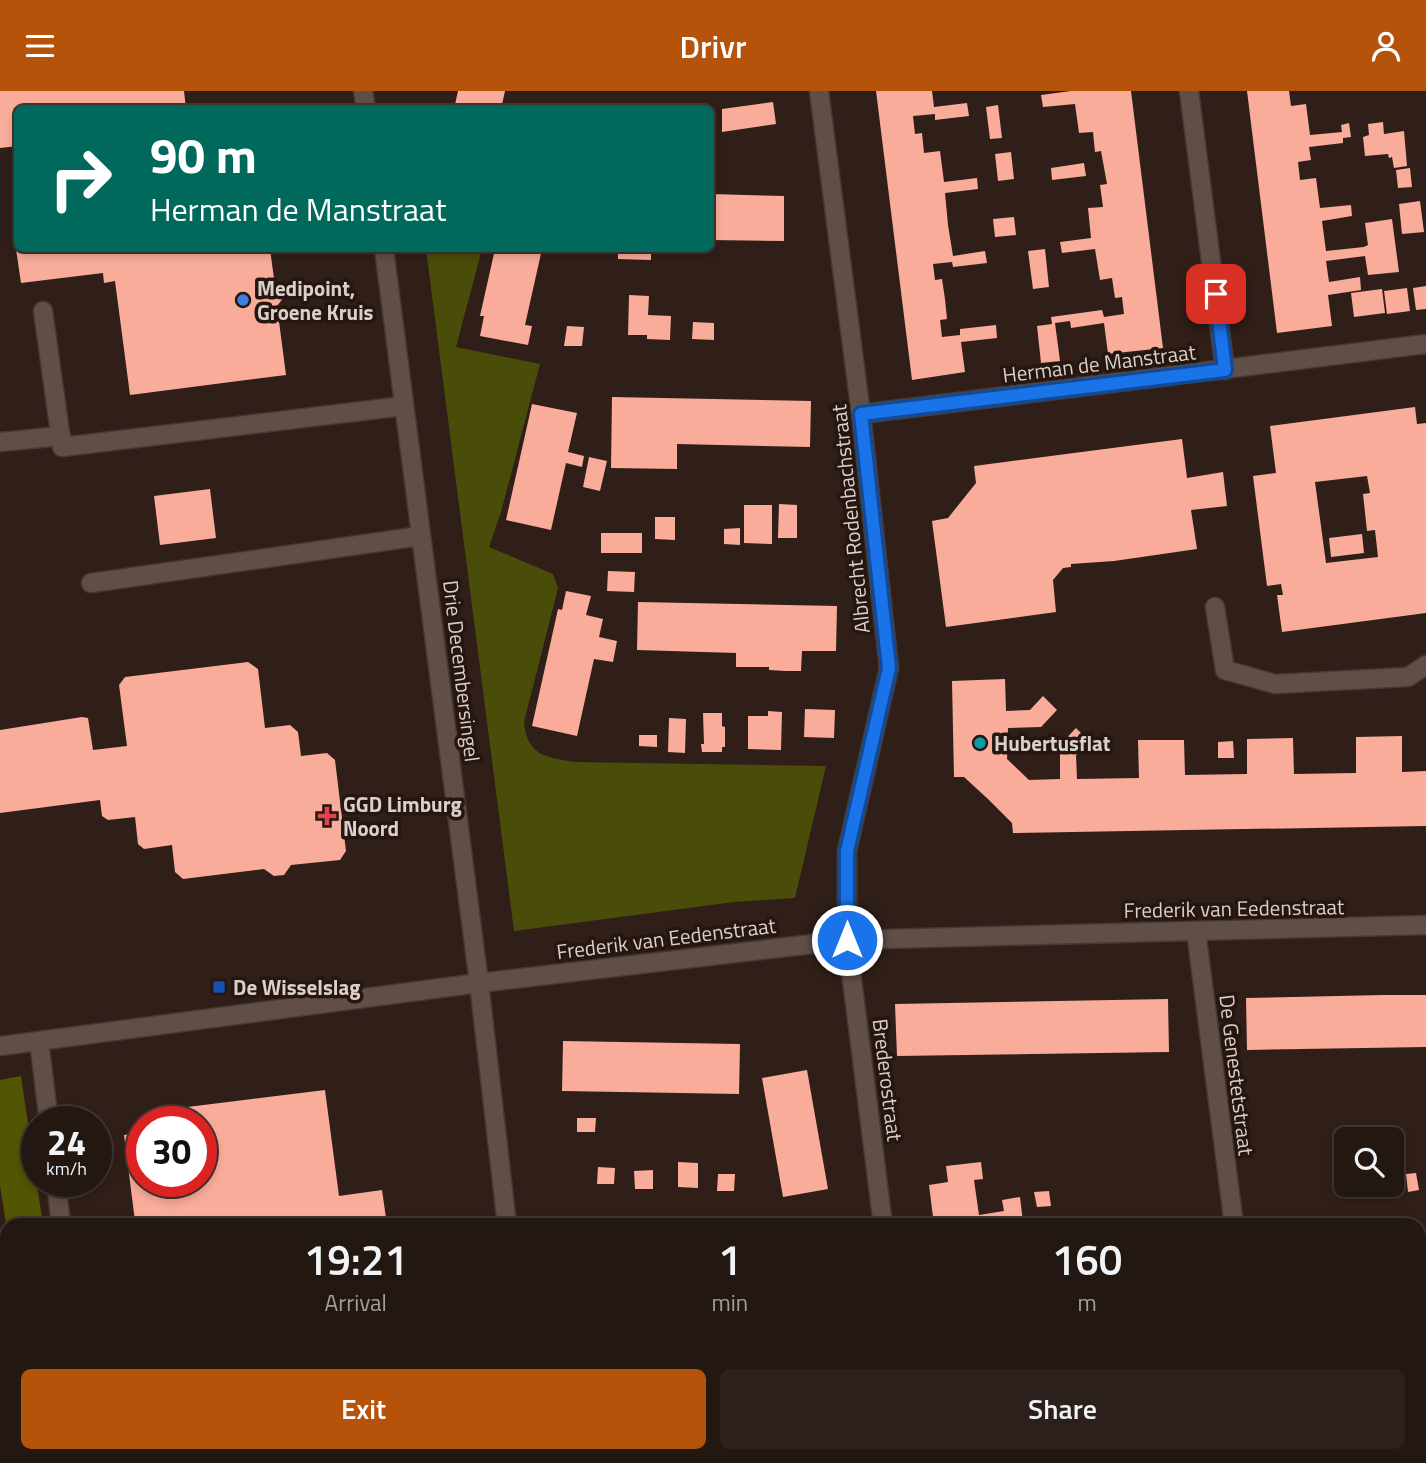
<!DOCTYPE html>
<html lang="en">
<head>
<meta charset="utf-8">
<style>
  body { margin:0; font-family:"Titillium Web",sans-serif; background:#2b201b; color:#f1f3f6; height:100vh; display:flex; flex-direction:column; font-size:26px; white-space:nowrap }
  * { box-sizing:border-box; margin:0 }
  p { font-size:23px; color:#a39f9f }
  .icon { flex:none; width:38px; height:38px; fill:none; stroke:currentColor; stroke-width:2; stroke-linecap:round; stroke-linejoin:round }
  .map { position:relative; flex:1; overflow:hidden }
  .drawer { position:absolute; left:0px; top:1127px; width:1426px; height:245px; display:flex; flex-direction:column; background:#231712; border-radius:21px 21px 0 0; box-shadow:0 4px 10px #0003,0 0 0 2px #403632 }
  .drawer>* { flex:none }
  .hud { position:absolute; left:14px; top:14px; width:700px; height:147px; border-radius:10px; box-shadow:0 4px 10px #0003,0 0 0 2px #403632; background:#00695c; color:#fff; overflow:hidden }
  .buttons { position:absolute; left:1334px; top:1036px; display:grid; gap:14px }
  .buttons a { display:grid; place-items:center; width:70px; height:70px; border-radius:10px; background:#231712; box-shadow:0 4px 10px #0003,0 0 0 2px #403632; font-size:35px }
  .speed { position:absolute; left:21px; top:1015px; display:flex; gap:14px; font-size:35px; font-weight:700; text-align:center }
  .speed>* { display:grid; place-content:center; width:91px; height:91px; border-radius:50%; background:#231712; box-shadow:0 4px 10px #0003,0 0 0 2px #403632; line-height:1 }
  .speed small { font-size:18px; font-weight:400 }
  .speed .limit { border:10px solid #d22; background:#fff; color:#111 }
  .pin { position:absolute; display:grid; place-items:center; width:60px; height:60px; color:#fff; margin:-30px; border-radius:14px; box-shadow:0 4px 10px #0006 }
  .me { position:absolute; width:77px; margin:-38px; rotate:0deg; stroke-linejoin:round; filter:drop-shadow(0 0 5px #0008) }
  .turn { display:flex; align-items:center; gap:24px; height:147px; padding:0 21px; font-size:32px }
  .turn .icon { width:91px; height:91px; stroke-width:2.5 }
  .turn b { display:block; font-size:49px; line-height:60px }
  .eta { display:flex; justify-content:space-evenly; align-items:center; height:119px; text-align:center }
  .eta b { font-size:42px; font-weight:600; line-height:49px }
  .action { display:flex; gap:14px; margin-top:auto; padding:14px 21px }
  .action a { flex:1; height:80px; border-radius:10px; background:#b45309; color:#fff; font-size:28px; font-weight:600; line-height:80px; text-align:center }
  .action a+a { background:#2b201b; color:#f1f3f6 }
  header { display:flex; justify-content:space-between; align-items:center; height:91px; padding:0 21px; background:#b45309; color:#fff; font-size:32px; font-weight:600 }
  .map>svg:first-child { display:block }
  .green { fill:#4a4c0a }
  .forest { fill:#525501 }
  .building { fill:#f9ac9a; fill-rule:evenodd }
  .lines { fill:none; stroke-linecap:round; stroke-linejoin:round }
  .minor-casing { stroke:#453934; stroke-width:21 }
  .minor { stroke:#614f47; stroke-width:18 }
  .route-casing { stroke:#114b97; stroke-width:18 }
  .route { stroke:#1a73e8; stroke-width:12 }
  .shop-dot { fill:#3f7fe0; stroke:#25160f; stroke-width:2.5 }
  .culture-dot { fill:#0f9aa8; stroke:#25160f; stroke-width:2.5 }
  .health-dot { fill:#e0444e; stroke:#25160f; stroke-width:2.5 }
  .transit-dot { fill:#1a4fb4; stroke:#25160f; stroke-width:2.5 }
  .labels { text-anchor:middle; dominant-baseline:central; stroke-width:7; stroke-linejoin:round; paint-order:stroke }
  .poi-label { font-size:21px; font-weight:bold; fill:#dacfca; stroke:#25160f; text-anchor:start }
  .street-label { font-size:21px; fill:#dacfca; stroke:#25160f }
</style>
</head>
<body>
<header><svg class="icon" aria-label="menu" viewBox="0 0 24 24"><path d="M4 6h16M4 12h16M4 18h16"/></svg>Drivr<svg class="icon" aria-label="person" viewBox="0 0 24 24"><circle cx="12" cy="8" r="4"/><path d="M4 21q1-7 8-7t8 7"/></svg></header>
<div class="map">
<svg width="1426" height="1372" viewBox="0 0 1426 1372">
  <rect width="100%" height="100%" fill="#2f1f18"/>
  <path class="green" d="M 426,158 L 482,158 L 456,256 L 540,273 L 501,421 L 489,456 L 553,483 L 558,497 L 524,631 C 527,665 546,666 574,671 L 826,675 L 795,807 L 734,811 L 514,840 Z
    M 217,1365 L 344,1365 L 344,1367 L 309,1372 L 218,1372 Z"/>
  <path class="forest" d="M 21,985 L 43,1134 L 7,1134 L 7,1138 L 0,1095 L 0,989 Z"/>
  <path class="building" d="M 0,0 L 184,0 L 186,18 L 18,18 L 18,55 L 0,57 Z
    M 458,0 L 505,0 L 501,18 L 454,18 Z
    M 876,0 L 932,0 L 934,16 L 967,12 L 969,25 L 935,29 L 935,23 L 913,25 L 915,43 L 922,42 L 924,62 L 940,60 L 944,91 L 977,87 L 978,98 L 945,102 L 948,134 L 953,165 L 985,160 L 987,172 L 953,176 L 952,171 L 933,173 L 935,189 L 942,188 L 945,208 L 947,228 L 940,229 L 942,246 L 960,244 L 960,238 L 996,234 L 997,247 L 961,251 L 965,281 L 912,289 Z
    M 1071,0 L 1131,0 L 1163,257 L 1108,263 L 1104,232 L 1071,237 L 1070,230 L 1055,232 L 1060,270 L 1041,272 L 1037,235 L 1052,233 L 1051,226 L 1102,219 L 1104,226 L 1124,223 L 1122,206 L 1115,207 L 1112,187 L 1100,189 L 1095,158 L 1062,162 L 1060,151 L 1091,147 L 1088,117 L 1103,116 L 1100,94 L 1107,93 L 1101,60 L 1095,61 L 1093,41 L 1079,42 L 1075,13 L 1043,16 L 1041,4 Z
    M 1247,0 L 1289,0 L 1291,15 L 1306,13 L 1310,44 L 1342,41 L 1341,34 L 1349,32 L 1351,46 L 1343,47 L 1343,52 L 1309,56 L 1311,69 L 1298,71 L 1300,89 L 1316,87 L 1320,117 L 1351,114 L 1352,125 L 1322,130 L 1326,160 L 1364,156 L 1368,154 L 1365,132 L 1392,128 L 1399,181 L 1368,184 L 1365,165 L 1326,170 L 1329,191 L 1360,186 L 1361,199 L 1328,204 L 1332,235 L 1277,242 Z
    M 773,11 L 776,33 L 722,41 L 722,18 Z
    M 998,14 L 1002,47 L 990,48 L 986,16 Z
    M 1383,31 L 1384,43 L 1404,40 L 1407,75 L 1394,77 L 1392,66 L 1389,67 L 1388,63 L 1365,65 L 1363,46 L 1369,44 L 1368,33 Z
    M 1011,61 L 1014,88 L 998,90 L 995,63 Z
    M 1084,72 L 1086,85 L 1052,89 L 1051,77 Z
    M 1410,77 L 1412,96 L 1398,97 L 1396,79 Z
    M 710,103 L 784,105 L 784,150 L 710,149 Z
    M 1420,110 L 1424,141 L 1402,143 L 1399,113 Z
    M 1014,126 L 1016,144 L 995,146 L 993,128 Z
    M 16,158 L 270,158 L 275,195 L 295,192 L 277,215 L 286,284 L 130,304 L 115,190 L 104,192 L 103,182 L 21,192 Z
    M 495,158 L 542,158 L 525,234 L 532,235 L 528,254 L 480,245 L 484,225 L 480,225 Z
    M 618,158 L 651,158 L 651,169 L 618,168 Z
    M 1045,158 L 1049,196 L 1033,198 L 1028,160 Z
    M 1426,195 L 1426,218 L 1416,219 L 1413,197 Z
    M 1407,197 L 1410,220 L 1387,223 L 1384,200 Z
    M 1382,198 L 1385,222 L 1354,226 L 1351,202 Z
    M 629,204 L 649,205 L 648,224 L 671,225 L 670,249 L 647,248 L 647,244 L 628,244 Z
    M 693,231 L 714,232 L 714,249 L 692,248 Z
    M 567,235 L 584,236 L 582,255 L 564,255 Z
    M 612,306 L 811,310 L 810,356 L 677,353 L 677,378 L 611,377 Z
    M 532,313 L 577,322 L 568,361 L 584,365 L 582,376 L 566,372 L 551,439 L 506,429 Z
    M 1415,316 L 1417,333 L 1426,332 L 1426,522 L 1282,541 L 1277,504 L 1283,504 L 1281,493 L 1267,495 L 1253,385 L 1276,382 L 1270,335 ZM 1367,385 L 1370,402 L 1363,403 L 1367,440 L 1375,439 L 1378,466 L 1326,472 L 1315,391 Z
    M 1182,348 L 1187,387 L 1223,381 L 1227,415 L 1191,419 L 1197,458 L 1114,470 L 1071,473 L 1071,476 L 1063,477 L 1053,489 L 1056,521 L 946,536 L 932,430 L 948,427 L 976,392 L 974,375 Z
    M 589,366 L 607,370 L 600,400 L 583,396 Z
    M 210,398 L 216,447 L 160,454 L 154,405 Z
    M 779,413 L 797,414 L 797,447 L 778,447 Z
    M 744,414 L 772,414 L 772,453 L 744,452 Z
    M 655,426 L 675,426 L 675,449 L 655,448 Z
    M 740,437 L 740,454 L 724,453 L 724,438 Z
    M 601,442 L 642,442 L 642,462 L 601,462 Z
    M 1362,443 L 1364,462 L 1331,466 L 1329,447 Z
    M 608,480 L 635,481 L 634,501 L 607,500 Z
    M 566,500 L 591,505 L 586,524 L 603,528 L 599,546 L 617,550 L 613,571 L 594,568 L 577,645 L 532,635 L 558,518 L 562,519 Z
    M 638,511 L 837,515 L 836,560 L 802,560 L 801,580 L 786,580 L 769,579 L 769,576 L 736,576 L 736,562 L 637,559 Z
    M 248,571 L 258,578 L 265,637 L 290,634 L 298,641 L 301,665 L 327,662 L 335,669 L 346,760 L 340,769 L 291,774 L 284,784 L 274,785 L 264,778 L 183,788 L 175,781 L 172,754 L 144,758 L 138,753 L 135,726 L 108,729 L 102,725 L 100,709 L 0,722 L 0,639 L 82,626 L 88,627 L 93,659 L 127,655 L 119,594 L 125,586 Z
    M 1005,588 L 1006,620 L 1030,619 L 1043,605 L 1057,619 L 1041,636 L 1008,637 L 1007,668 L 1029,689 L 1060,688 L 1060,654 L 1076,637 L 1090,651 L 1076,664 L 1077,688 L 1139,687 L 1138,649 L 1184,649 L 1185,684 L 1247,683 L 1247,648 L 1293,647 L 1294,683 L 1356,682 L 1356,646 L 1402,645 L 1402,681 L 1426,680 L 1426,735 L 1013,742 L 1012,732 L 989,709 L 964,686 L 954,686 L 952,590 Z
    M 805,618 L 835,619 L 834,647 L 804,646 Z
    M 768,620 L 782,621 L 781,659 L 748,658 L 748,625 L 768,625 Z
    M 703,622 L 722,622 L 722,635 L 725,636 L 725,656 L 722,656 L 722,661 L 702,661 L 701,653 L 704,653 Z
    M 669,627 L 686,628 L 685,662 L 668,661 Z
    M 639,644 L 657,644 L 657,656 L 639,655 Z
    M 1233,650 L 1234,667 L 1218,667 L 1218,651 Z
    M 1383,904 L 1426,904 L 1426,956 L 1247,959 L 1246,907 Z
    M 1168,908 L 1169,961 L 897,965 L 895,913 Z
    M 563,950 L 740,953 L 739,1003 L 562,1000 Z
    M 807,979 L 828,1098 L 783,1106 L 762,987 Z
    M 325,999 L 339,1105 L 382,1099 L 387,1134 L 118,1134 L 135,1130 L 124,1044 L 142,1042 L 142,1090 L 201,1090 L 201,1031 L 148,1031 L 147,1021 Z
    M 577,1027 L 596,1027 L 595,1041 L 577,1041 Z
    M 678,1071 L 698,1072 L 698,1097 L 678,1096 Z
    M 981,1071 L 983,1088 L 974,1089 L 979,1124 L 1004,1120 L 1002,1109 L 1020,1106 L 1023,1131 L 998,1134 L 934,1134 L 929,1094 L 948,1091 L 946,1075 Z
    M 598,1076 L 615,1077 L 614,1093 L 597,1093 Z
    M 653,1079 L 653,1098 L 635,1098 L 634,1080 Z
    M 1416,1082 L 1419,1099 L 1408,1101 L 1406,1083 Z
    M 718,1083 L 735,1083 L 734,1100 L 717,1100 Z
    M 1049,1100 L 1051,1115 L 1037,1116 L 1034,1101 Z
    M 7,1146 L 7,1181 L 0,1182 L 0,1147 Z
    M 1426,1361 L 1426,1372 L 1398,1372 L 1397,1365 L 1419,1365 L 1419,1362 Z
    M 91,1365 L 173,1365 L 173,1372 L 92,1372 Z
    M 344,1365 L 404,1365 L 405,1372 L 344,1372 Z
    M 615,1365 L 793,1368 L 793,1372 L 589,1372 L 589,1368 L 615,1368 Z
    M 964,1365 L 1053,1365 L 1054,1372 L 1035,1372 L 1034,1367 L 1004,1372 L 965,1372 Z
    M 1164,1365 L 1197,1365 L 1197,1367 L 1165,1371 Z"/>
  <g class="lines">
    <g class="minor-casing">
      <path id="minor" d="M 363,0 L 366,18
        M 819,0 L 861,323 L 889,577 L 847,760 L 847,849 L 883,1134
        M 1189,0 L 1225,279
        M 384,158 L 479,892 L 507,1134
        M 43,220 L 62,356 L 404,315
        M 861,323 L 1426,253
        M 0,351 L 61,345
        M 91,492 L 421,445
        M 1215,516 L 1225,579 L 1275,593 L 1408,586 L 1426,574
        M 1196,840 L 1234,1134
        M 39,950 L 49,1031
        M 0,955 L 479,892 L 847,849 L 1426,834
        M 56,1090 L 61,1134
        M 533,1365 L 534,1372
        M 912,1365 L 913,1372
        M 1263,1365 L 1264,1372"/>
    </g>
    <use href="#minor" class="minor"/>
  </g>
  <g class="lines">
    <g class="route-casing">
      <path id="route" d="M 847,849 L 847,760 L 889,577 L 861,323 L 1225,279 L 1216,203"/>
    </g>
    <use href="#route" class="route"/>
  </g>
  <circle class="shop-dot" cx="243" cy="209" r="7"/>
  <circle class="culture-dot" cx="980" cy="652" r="7"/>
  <path class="health-dot" d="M323.5 714.5h7v7h7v7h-7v7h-7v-7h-7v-7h7z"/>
  <rect class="transit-dot" x="212" y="889" width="14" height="14" rx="3.5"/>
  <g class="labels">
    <g class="poi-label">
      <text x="257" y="197">Medipoint,<tspan x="257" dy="24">Groene Kruis</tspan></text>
      <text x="994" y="652">Hubertusflat</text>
      <text x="343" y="713">GGD Limburg<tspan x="343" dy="24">Noord</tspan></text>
      <text x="233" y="896">De Wisselslag</text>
    </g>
    <g class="street-label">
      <text transform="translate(1099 272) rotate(-7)">Herman de Manstraat</text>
      <text transform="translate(850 428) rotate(-96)">Albrecht Rodenbachstraat</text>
      <text transform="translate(462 580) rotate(83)">Drie Decembersingel</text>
      <text transform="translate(1234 817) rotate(-1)">Frederik van Eedenstraat</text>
      <text transform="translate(666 847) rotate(-7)">Frederik van Eedenstraat</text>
      <text transform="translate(1237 984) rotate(83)">De Genestetstraat</text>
      <text transform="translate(888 989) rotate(83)">Brederostraat</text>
    </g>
  </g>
</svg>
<div class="buttons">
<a><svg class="icon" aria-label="search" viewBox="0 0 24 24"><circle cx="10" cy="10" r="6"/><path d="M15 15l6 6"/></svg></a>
</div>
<div class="speed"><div>24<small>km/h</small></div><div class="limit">30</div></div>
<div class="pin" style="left:1216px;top:203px;background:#d93025"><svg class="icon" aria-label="arrive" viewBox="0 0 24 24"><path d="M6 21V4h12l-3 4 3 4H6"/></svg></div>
<svg class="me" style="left:847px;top:849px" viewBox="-20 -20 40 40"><circle r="17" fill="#1a73e8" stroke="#fff" stroke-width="3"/><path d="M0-11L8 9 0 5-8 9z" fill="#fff"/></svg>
<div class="hud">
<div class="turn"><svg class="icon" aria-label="right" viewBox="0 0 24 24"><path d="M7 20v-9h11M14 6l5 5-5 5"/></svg><div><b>90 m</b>Herman de Manstraat</div></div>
</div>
<section class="drawer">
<div class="eta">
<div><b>19:21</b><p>Arrival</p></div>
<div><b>1</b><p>min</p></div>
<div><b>160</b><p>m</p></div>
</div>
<div class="action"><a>Exit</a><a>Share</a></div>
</section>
</div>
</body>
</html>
